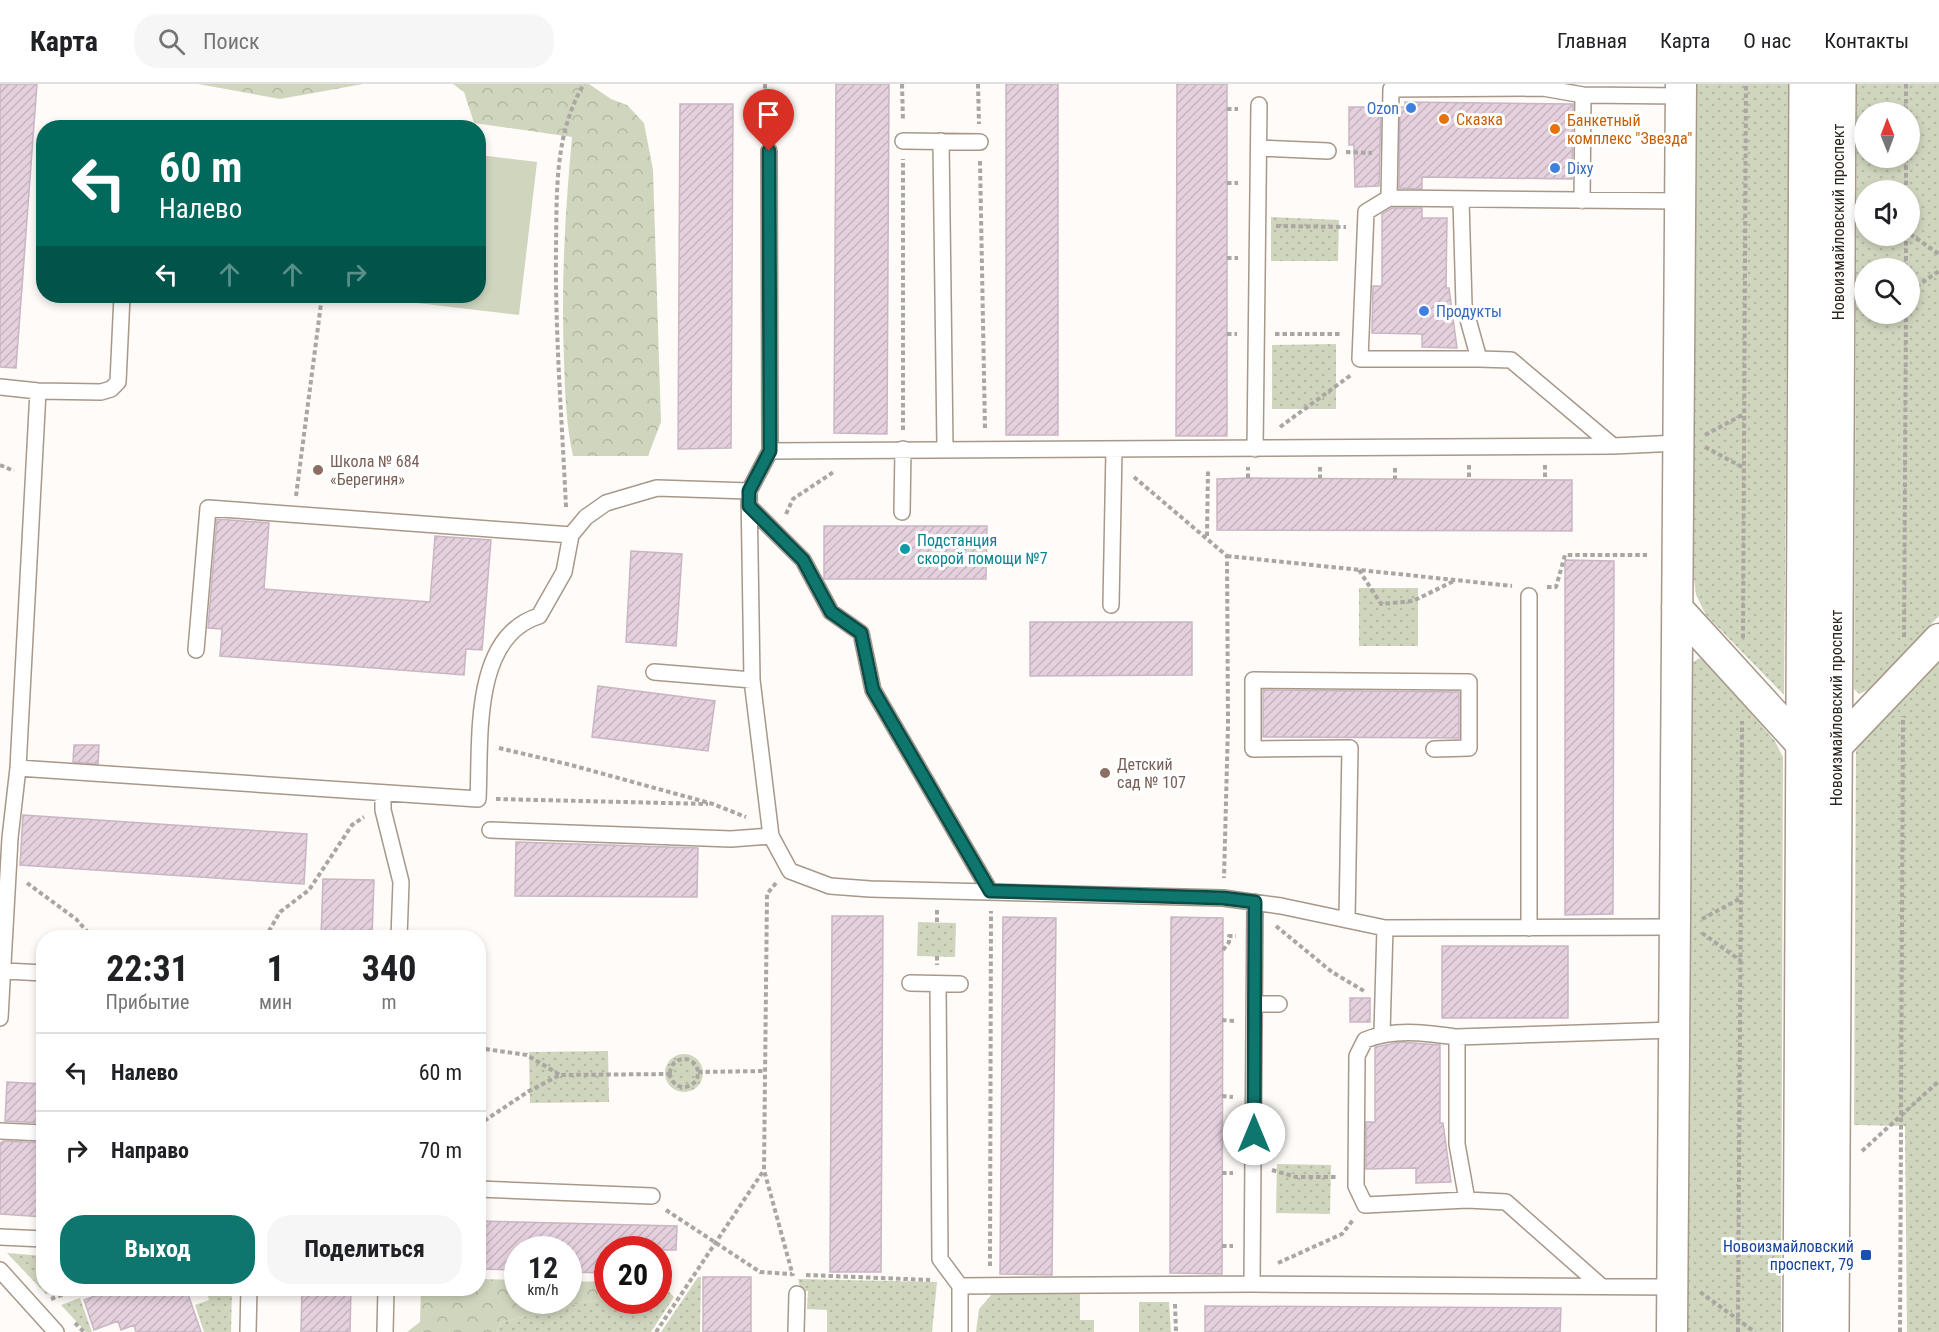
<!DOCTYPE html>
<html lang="ru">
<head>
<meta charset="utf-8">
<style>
  body { margin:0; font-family:"Roboto Condensed",sans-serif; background:#f6f6f6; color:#202124; height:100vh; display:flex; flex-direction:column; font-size:22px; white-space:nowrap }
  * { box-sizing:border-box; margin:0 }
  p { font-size:20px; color:#757577 }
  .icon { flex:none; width:33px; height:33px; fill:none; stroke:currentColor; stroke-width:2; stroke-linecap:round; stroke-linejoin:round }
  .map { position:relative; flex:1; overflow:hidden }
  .side { position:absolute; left:36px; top:846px; width:450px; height:366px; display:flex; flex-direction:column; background:#fff; border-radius:24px; box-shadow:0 3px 9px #0003 }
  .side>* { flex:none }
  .hud { position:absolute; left:36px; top:36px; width:450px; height:183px; border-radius:24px; box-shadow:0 3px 9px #0003; background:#00695c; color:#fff; overflow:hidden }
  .needle { width:39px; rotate:359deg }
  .buttons { position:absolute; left:1854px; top:18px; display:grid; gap:12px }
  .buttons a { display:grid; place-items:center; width:66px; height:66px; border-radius:50%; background:#fff; box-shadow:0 3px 9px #0003; font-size:30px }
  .speed { position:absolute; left:504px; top:1152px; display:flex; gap:12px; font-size:30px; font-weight:700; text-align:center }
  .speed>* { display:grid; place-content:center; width:78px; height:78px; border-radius:50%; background:#fff; box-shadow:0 3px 9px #0003; line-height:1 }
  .speed small { font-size:15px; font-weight:400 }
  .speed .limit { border:9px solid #d22; background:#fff; color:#111 }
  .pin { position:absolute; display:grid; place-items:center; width:51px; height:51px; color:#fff; margin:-62px -26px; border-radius:50% 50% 50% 0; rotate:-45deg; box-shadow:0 0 6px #0007 }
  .pin .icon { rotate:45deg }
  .me { position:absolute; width:66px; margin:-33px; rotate:0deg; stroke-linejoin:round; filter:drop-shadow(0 0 4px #0008) }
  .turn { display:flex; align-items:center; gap:21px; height:126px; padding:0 24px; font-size:27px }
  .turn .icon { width:78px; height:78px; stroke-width:2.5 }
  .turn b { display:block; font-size:42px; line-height:51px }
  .lanes { display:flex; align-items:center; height:57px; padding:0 24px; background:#0003; justify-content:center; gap:30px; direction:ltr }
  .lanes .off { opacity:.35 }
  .eta { display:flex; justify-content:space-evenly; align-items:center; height:102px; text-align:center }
  .eta b { font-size:36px; font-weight:700; line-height:42px }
  .action { display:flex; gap:12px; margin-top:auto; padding:12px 24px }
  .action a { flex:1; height:69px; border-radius:24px; background:#0f766e; color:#fff; font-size:24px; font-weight:700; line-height:69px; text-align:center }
  .action a+a { background:#f6f6f6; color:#202124 }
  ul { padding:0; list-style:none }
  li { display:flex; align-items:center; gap:18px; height:78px; padding:0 24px; border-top:2px solid #e0e0e0 }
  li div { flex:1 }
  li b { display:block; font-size:22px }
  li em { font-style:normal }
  header { display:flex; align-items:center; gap:36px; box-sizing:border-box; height:84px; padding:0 30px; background:#fff; border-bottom:2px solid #e0e0e0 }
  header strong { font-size:28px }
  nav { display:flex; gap:33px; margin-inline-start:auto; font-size:21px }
  .search { width:420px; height:54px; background:#f6f6f6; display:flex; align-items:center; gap:15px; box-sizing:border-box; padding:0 21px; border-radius:24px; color:#757577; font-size:22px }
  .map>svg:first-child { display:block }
  .grass { fill:url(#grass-dots); fill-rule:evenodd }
  .forest { fill:url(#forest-crowns) }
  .pitch { fill:#d0d6be }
  .building { fill:url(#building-hatch); stroke:#c9b6c3; stroke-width:1.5 }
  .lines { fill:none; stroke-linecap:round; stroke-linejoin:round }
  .lane-casing { stroke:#a7988a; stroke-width:18 }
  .street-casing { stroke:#a7988a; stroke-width:33 }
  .secondary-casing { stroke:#a7988a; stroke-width:36 }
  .path { stroke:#aaa6a1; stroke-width:4; stroke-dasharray:4.5 3; stroke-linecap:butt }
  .lane { stroke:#fff; stroke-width:15 }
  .street { stroke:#fff; stroke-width:30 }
  .secondary { stroke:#fff; stroke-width:33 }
  .route-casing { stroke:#0a4d48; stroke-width:15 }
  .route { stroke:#0f766e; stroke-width:10 }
  .shop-dot { fill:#3f7fe0; stroke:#fff; stroke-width:2 }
  .food-dot { fill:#e8710a; stroke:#fff; stroke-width:2 }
  .education-dot { fill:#8d6e63; stroke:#fff; stroke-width:2 }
  .culture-dot { fill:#0f9aa8; stroke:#fff; stroke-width:2 }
  .transit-dot { fill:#1a4fb4; stroke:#fff; stroke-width:2 }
  .labels { text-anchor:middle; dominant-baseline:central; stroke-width:6; stroke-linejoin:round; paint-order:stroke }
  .shop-label { font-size:16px; fill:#366cbe; stroke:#fff; text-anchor:start }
  .food-label { font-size:16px; fill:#c56008; stroke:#fff; text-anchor:start }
  .street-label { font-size:16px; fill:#2c2620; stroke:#fff }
  .education-label { font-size:16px; fill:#785e54; stroke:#fff; text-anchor:start }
  .culture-label { font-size:16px; fill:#0d838f; stroke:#fff; text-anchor:start }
  .transit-label { font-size:16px; fill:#164399; stroke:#fff; text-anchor:end }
</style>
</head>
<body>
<header>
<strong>Карта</strong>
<div class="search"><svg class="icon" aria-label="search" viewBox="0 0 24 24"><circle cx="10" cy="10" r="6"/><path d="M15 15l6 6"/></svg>Поиск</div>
<nav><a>Главная</a><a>Карта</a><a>О нас</a><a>Контакты</a></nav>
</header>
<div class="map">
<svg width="1939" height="1248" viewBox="0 0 1939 1248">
  <defs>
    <pattern id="grass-dots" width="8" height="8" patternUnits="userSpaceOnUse" patternTransform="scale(1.5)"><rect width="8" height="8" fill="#d0d6be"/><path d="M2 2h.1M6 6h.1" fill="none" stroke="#b3b8a3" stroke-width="1.8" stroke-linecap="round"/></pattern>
    <pattern id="forest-crowns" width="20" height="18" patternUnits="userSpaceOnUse" patternTransform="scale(1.5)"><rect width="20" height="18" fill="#d0d6be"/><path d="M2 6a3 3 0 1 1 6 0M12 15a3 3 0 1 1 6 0" fill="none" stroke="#b3b8a3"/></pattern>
    <pattern id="building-hatch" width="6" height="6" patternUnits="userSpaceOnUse" patternTransform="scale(1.5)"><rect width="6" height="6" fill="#e5d1de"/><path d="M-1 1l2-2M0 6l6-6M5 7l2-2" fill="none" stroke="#c5b3be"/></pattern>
  </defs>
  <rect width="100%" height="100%" fill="#fefbf8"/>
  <path class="grass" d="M 1697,0 L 1789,0 L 1784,611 L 1706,531 L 1696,511 L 1693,487 Z
    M 1857,0 L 1939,0 L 1939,532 L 1868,606 L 1859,610 L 1854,605 ZM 1864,28 L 1910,28 L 1910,74 L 1864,74 ZM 1864,106 L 1910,106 L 1910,152 L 1864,152 ZM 1864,184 L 1910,184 L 1910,230 L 1864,230 Z
    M 1271,133 L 1339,136 L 1338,177 L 1271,177 Z
    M 1336,260 L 1336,325 L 1272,325 L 1272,261 Z
    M 1359,504 L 1418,504 L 1418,562 L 1359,562 Z
    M 1699,574 L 1707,578 L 1775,657 L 1783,673 L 1781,1248 L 1687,1248 L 1691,580 Z
    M 1936,577 L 1939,577 L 1939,1248 L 1907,1248 L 1905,1042 L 1854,1041 L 1856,667 L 1865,653 Z
    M 918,838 L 956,839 L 955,873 L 917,872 Z
    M 608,967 L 609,1018 L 530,1019 L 529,968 Z
    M665 989a19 19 0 1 1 38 0a19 19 0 1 1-38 0Z
    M 1277,1080 L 1331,1081 L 1330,1130 L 1276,1129 Z
    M 7,1169 L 43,1172 L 44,1204 L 64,1205 L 46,1210 Z
    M 698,1193 L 701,1193 L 700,1248 L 661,1248 Z
    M 798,1195 L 937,1198 L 932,1248 L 827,1248 L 827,1226 L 807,1225 L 808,1207 L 801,1207 Z
    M 216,1205 L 232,1205 L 231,1248 L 204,1248 L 195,1221 L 209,1216 L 207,1208 Z
    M 669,1208 L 674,1213 L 651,1248 L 496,1248 L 502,1238 L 580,1219 L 607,1215 L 658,1216 L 659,1209 Z
    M 993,1209 L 1080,1209 L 1080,1236 L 1094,1236 L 1094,1248 L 976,1248 L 979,1225 Z
    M 80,1214 L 92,1248 L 86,1248 L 61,1221 Z
    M 1139,1218 L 1169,1218 L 1171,1248 L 1139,1248 Z"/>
  <path class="forest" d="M 198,0 L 363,0 L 280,15 Z
    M 453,0 L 589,0 L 611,15 L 627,21 L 644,39 L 653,86 L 661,338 L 648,372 L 573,372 C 566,340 565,308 564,276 C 561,201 565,128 572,53 L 474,39 L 464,8 Z
    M 479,1195 L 517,1196 L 518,1216 L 568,1216 L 569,1197 L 607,1198 L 607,1215 L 580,1219 L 502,1238 L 496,1248 L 407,1248 L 420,1238 L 421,1205 L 478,1204 Z"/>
  <path class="pitch" d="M 479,71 L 537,78 L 519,231 L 359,212 L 478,212 Z"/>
  <path class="building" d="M 0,0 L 37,0 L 16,284 L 0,283 Z
    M 836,0 L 889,0 L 887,350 L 834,349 Z
    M 1006,0 L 1058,0 L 1058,351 L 1006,351 Z
    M 1177,0 L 1227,0 L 1227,352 L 1176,352 Z
    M 1405,18 L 1573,20 L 1572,95 L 1422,93 L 1422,105 L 1399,104 L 1400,23 L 1405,23 Z
    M 680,20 L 733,20 L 731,364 L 678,365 Z
    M 1349,23 L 1381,23 L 1379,102 L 1355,103 L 1354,61 L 1349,61 Z
    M 1392,124 L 1422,124 L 1422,134 L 1447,134 L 1446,204 L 1449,204 L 1457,264 L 1422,263 L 1422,250 L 1372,249 L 1373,202 L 1382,202 L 1382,130 Z
    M 1248,394 L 1572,396 L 1572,447 L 1217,446 L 1217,395 Z
    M 217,435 L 269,439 L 264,505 L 430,518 L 435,452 L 491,456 L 482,566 L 466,565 L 464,591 L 220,572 L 222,545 L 208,544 Z
    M 824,442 L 987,442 L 986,495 L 824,495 Z
    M 631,467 L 682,470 L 676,562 L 626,558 Z
    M 1565,476 L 1614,477 L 1613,830 L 1565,831 Z
    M 1030,538 L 1192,538 L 1192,591 L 1030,592 Z
    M 598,602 L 715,617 L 708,667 L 592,653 Z
    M 1263,606 L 1459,608 L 1459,654 L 1263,653 Z
    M 74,661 L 99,661 L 98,680 L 73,678 Z
    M 23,731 L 307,750 L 304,800 L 20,781 Z
    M 516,758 L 698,764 L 697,813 L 515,812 Z
    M 323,795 L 374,796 L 372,854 L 321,854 Z
    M 832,832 L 883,832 L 881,1188 L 830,1188 Z
    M 1003,833 L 1056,834 L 1052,1191 L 1000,1190 Z
    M 1171,833 L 1223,834 L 1222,1190 L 1170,1189 Z
    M 1442,862 L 1568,862 L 1568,934 L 1442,934 Z
    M 1350,914 L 1370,914 L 1370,938 L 1350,938 Z
    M 1400,958 L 1440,961 L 1440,1039 L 1443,1039 L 1451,1098 L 1416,1099 L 1416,1084 L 1366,1085 L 1366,1038 L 1375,1038 L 1375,963 Z
    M 7,998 L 44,1000 L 44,1039 L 5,1037 Z
    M 4,1057 L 44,1059 L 44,1133 L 0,1130 L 0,1059 Z
    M 478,1137 L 677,1142 L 676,1166 L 608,1166 L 608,1189 L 568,1188 L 568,1166 L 518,1166 L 518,1186 L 478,1185 Z
    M 703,1193 L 751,1193 L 751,1248 L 703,1248 Z
    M 117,1204 L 186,1204 L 201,1248 L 136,1248 L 134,1241 L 121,1246 L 118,1237 L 94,1246 L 84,1216 Z
    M 302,1204 L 351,1204 L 350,1248 L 301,1248 Z
    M 1205,1222 L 1561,1224 L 1560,1248 L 1205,1248 Z"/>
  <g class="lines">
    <g class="lane-casing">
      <path id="lane" d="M 903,57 L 980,58
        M 941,57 L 945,364
        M 1259,64 L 1328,67
        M 769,67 L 770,367 L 749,407 L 752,596 L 771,752 L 790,787 L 830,802 L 870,805 L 1223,814 L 1281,822 L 1385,844 L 1675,843
        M 1389,114 L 1366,128 L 1360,275 L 1479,275 L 1464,221 L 1461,116
        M 1582,117 L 1583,11
        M 1680,117 L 1389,114 L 1391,5 L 1543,4 L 1583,11 L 1681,12
        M 1479,275 L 1511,276 L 1613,362
        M 0,303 L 38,307 L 101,308 L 111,305 L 118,298 L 122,212
        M 1255,365 L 1259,21
        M 770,367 L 1613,362 L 1678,359
        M 749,422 L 803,476 L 831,528 L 861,549 L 873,606 L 990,807
        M 902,428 L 903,365
        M 1529,512 L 1529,844
        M 1111,521 L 1114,366
        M 196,566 L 208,424 L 571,451
        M 654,588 L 752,596
        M 18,684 L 478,715 C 481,657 471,553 539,532 L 564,488 L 571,451 L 586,433 L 606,419 L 657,404 L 749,407
        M 383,709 L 383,726 L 401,798 L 399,854
        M 490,746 L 731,755 L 771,752
        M 1347,836 L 1350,664 L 1253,665 L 1253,596 L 1469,598 L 1469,664 L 1434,665
        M 5,887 L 44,889
        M 910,899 L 960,900
        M 938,900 L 940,1175 L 960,1202 L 1252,1200 L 1673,1203
        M 1254,920 L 1279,920
        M 0,934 L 10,754 L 18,684 L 38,307
        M 1382,949 L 1385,844
        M 1457,953 L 1457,1060 L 1467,1116
        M 0,1047 L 44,1049
        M 478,1105 L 652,1112
        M 0,1153 L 44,1155
        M 0,1186 L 56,1248
        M 1252,1200 L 1255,818
        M 1601,1202 L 1506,1118 L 1467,1116 L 1365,1121 L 1356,1102 L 1357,972 L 1365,956 C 1395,944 1426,949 1457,953 L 1674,946
        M 248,1248 L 249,1204
        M 385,1248 L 386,1204
        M 796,1248 L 797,1210
        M 960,1248 L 960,1202"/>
    </g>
    <g class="street-casing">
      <path id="street" d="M 1677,524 L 1803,662 L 1836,663 L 1939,555
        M 1672,1248 L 1681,0"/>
    </g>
    <g class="secondary-casing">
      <path id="secondary" d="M 1800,1248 L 1806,0
        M 1832,1248 L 1839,0"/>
    </g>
    <path class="path" d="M 765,0 L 765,49
      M 902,0 L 903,37
      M 978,0 L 979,40
      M 1906,0 L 1906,28
      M 1227,25 L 1238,25
      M 1346,68 L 1372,69
      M 1906,74 L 1906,106
      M 980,77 L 985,346
      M 1227,99 L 1238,99
      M 1276,142 L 1346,143
      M 1910,150 L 1939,170
      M 1227,174 L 1238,174
      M 1906,184 L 1906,152
      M 1910,207 L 1939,187
      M 1227,250 L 1237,250
      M 1275,250 L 1342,250
      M 1280,343 L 1351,291
      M 903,346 L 903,75
      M 1705,351 L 1744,330
      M 1705,363 L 1744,384
      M 0,381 L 14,387
      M 1469,381 L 1469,395
      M 1545,381 L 1545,395
      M 1320,383 L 1320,394
      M 1395,384 L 1395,395
      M 1134,393 L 1227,472 L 1228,641 L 1224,794
      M 1248,394 L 1248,383
      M 296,412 L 322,212
      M 566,423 C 562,337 555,250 556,164 C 557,108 554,50 584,0
      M 786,430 L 793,415 L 835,387
      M 1207,452 L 1208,385
      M 1227,472 L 1512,502
      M 1359,486 L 1381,520 L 1413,517 L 1454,497
      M 1547,503 L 1556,503 L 1565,471 L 1647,471
      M 1904,553 L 1906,230
      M 1743,554 L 1746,0
      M 499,664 L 571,681 L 713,720 L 746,733
      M 496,715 L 708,720
      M 27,799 L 76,835 L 93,854
      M 776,799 L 767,810 L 764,1086 L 793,1192
      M 1702,835 L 1741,814
      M 937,838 L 937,825
      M 1276,842 L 1332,888 L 1364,907
      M 1702,849 L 1741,877
      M 265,854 L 280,828 L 309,806 L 352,741 L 364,733
      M 1223,866 L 1229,858 L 1229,852 L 1236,852
      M 937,872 L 937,881
      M 1222,936 L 1234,937
      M 478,964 L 527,971 L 560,991
      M670 989a14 14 0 1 1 28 0a14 14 0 1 1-28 0Z
      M 698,988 L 765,987
      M 1222,1012 L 1233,1013
      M 478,1041 L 529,1007 L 560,991 L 670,990
      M 1862,1067 L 1939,997
      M 1272,1086 L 1296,1093 L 1338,1093
      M 1222,1089 L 1233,1089
      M 666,1126 L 760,1188 L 792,1190
      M 1222,1162 L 1233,1162
      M 1278,1179 L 1342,1150 L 1353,1136
      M 990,1182 L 991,827
      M 806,1191 L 930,1196
      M 1700,1208 L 1755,1248
      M 51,1215 L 81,1204
      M 1175,1220 L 1176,1248
      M 75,1239 L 84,1248
      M 656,1248 L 764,1086
      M 1738,1248 L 1742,637
      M 1900,1248 L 1903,632"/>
    <use href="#lane" class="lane"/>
    <use href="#street" class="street"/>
    <use href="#secondary" class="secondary"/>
  </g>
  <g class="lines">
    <g class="route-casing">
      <path id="route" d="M 769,67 L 770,367 L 749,407 L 749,422 L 803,476 L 831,528 L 861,549 L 873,606 L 990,807 L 1223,814 L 1255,818 L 1254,1050"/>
    </g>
    <use href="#route" class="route"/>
  </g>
  <g class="shop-dot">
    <circle cx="1411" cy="24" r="6"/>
    <circle cx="1555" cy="84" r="6"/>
    <circle cx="1424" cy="227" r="6"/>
  </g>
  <g class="food-dot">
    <circle cx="1444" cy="35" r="6"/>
    <circle cx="1555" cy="45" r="6"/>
  </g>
  <g class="education-dot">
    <circle cx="318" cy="386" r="6"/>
    <circle cx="1105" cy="689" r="6"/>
  </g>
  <circle class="culture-dot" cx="905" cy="465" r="6"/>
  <rect class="transit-dot" x="1860" y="1165" width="12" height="12" rx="3"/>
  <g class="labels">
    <g class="shop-label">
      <text x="1399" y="24" text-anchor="end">Ozon</text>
      <text x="1567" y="84">Dixy</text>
      <text x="1436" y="227">Продукты</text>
    </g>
    <g class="food-label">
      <text x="1456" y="35">Сказка</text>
      <text x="1567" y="36">Банкетный<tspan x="1567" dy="18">комплекс "Звезда"</tspan></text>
    </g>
    <g class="street-label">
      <text transform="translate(1838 138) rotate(-90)">Новоизмайловский проспект</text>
      <text transform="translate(1836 624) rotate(-90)">Новоизмайловский проспект</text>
    </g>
    <g class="education-label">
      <text x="330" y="377">Школа № 684<tspan x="330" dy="18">«Берегиня»</tspan></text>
      <text x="1117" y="680">Детский<tspan x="1117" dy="18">сад № 107</tspan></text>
    </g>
    <g class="culture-label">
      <text x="917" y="456">Подстанция<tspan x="917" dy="18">скорой помощи №7</tspan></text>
    </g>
    <g class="transit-label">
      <text x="1854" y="1162">Новоизмайловский<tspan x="1854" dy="18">проспект, 79</tspan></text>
    </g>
  </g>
</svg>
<div class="buttons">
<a><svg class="needle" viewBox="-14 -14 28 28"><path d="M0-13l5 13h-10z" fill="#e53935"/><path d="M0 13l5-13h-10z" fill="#757577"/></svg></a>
<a><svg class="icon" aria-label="sound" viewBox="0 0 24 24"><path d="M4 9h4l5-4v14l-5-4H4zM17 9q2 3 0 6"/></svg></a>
<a><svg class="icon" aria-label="search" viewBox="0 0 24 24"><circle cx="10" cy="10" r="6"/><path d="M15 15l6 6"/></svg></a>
</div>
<div class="speed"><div>12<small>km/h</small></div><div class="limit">20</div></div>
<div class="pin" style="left:769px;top:67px;background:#d93025"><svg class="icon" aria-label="arrive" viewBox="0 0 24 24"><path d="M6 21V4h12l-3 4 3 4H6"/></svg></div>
<svg class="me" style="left:1254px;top:1050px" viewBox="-20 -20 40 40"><circle r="19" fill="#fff"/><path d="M0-13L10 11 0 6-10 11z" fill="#0f766e"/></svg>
<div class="hud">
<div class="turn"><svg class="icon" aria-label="left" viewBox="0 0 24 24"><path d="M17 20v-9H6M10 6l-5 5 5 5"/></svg><div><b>60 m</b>Налево</div></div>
<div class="lanes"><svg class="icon" aria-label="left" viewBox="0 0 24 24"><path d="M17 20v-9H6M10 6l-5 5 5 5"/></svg><svg class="icon off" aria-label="ahead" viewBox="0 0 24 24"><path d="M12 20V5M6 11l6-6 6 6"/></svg><svg class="icon off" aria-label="ahead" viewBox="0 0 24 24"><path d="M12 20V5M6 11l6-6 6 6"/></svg><svg class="icon off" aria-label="right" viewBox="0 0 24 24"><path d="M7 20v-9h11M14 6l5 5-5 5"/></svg></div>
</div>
<section class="side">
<div class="eta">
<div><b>22:31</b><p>Прибытие</p></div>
<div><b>1</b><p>мин</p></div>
<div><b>340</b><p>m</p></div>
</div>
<ul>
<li><svg class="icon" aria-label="left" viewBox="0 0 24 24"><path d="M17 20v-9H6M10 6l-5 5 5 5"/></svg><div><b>Налево</b></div><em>60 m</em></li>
<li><svg class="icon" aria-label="right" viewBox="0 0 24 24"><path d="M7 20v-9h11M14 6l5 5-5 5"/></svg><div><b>Направо</b></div><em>70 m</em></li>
</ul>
<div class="action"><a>Выход</a><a>Поделиться</a></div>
</section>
</div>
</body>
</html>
